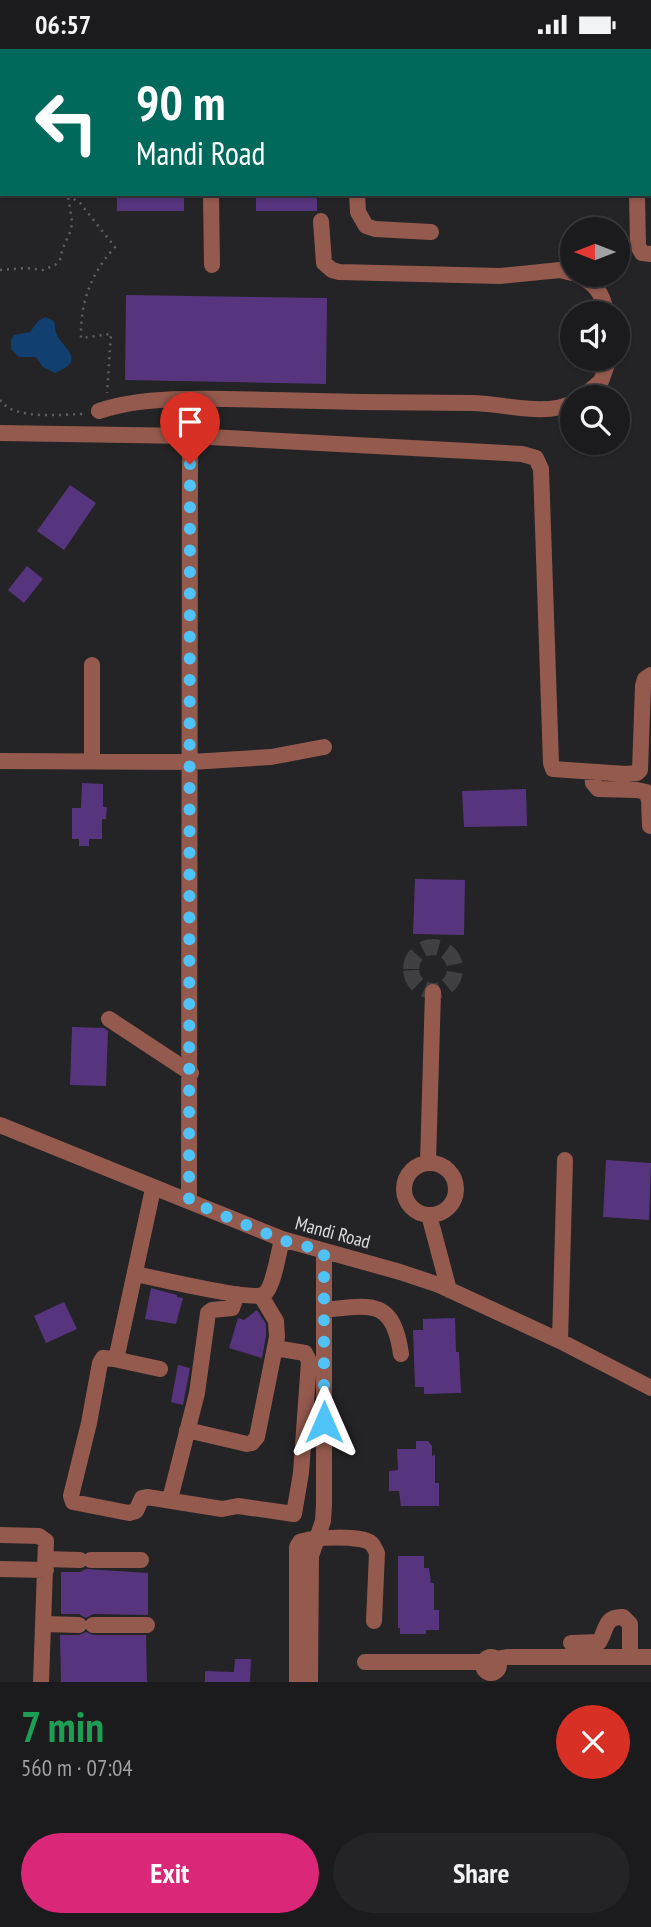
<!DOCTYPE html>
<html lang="en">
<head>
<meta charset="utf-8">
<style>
  body { margin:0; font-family:"PT Sans Narrow",sans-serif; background:#242325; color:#f1f3f6; height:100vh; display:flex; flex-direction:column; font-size:26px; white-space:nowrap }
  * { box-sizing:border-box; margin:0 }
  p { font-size:23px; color:#a0a1a3 }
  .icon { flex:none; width:38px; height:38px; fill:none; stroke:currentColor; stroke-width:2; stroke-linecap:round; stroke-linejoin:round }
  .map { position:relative; height:1633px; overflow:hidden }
  .sheet { display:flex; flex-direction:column; background:#1b1a1c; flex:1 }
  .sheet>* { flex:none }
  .hud { position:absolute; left:0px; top:0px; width:651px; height:147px; box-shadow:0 2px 5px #0004,0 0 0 2px #39383b; background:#00695c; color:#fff; overflow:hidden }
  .needle { width:46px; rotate:270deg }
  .buttons { position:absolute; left:560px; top:168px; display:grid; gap:14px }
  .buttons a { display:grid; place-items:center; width:70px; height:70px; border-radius:50%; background:#1b1a1c; box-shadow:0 2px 5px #0004,0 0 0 2px #39383b; font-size:35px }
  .pin { position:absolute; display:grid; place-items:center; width:60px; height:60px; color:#fff; margin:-72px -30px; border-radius:50% 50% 50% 0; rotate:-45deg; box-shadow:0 0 7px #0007 }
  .pin .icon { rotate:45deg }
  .me { position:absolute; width:77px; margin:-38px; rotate:0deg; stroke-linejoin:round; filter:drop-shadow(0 0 5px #0008) }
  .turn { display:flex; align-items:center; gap:24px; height:147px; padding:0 21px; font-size:32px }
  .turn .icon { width:91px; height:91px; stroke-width:2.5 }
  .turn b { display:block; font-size:49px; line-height:60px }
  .round { display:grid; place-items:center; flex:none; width:74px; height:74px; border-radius:37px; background:#242325 }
  .summary { display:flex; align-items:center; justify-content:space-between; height:119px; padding:0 21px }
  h1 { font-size:42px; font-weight:600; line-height:52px; color:#1e9e55 }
  .action { display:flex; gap:14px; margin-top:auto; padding:14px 21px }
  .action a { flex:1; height:80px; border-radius:42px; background:#db2777; color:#fff; font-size:28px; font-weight:600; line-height:80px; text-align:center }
  .action a+a { background:#242325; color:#f1f3f6 }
  .status { display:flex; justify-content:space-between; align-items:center; height:49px; padding:0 35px; background:#1b1a1c; direction:ltr }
  .status svg { height:19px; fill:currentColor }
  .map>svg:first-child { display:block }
  .water { fill:#114070 }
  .building { fill:#57357e }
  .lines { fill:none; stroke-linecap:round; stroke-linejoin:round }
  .minor-tunnel { stroke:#403f41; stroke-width:16; stroke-dasharray:16 8; stroke-linecap:butt }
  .path { stroke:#616062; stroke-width:2.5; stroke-dasharray:2 5; stroke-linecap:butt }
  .minor { stroke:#955a4e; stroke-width:16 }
  .route { stroke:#4fc3f7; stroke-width:12; stroke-dasharray:0 21.6 }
  .labels { text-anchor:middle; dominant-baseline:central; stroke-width:7; stroke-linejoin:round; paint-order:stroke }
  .street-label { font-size:19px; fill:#dddddf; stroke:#242325 }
</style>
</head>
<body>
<div class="status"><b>06:57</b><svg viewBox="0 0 49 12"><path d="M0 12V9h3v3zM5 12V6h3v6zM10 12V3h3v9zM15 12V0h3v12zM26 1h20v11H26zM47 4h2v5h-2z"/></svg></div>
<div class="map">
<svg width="651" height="1633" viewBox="0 0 651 1633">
  <rect width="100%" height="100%" fill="#242325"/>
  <path class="water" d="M 45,268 L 54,272 C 55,276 55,280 56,284 C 61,298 89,311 55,324 L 43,318 L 36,308 L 19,308 L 11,300 L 11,291 L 14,286 L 30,283 L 38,272 Z"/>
  <path class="building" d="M 117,145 L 184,145 L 184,162 L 117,162 Z
    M 256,145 L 317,145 L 317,162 L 256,162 Z
    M 126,246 L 327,249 L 326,335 L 125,331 Z
    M 70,436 L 96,454 L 64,501 L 37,482 Z
    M 27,517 L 43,530 L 24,554 L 8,541 Z
    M 82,734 L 103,735 L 103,758 L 107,758 L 106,770 L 102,770 L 102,790 L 89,790 L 89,797 L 79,797 L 79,790 L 72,790 L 72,759 L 81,759 Z
    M 526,740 L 527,777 L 464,778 L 462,742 Z
    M 415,830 L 465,831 L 464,886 L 413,885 Z
    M 72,978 L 104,979 L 108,982 L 106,1037 L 70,1036 Z
    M 606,1111 L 651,1114 L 649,1171 L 603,1168 Z
    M 151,1239 L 177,1246 L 177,1248 L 183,1249 L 176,1275 L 145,1270 Z
    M 64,1253 L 77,1280 L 46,1294 L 34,1267 Z
    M 257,1261 L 266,1275 L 266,1287 L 262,1309 L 229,1299 L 238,1269 L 244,1271 Z
    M 455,1269 L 456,1303 L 459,1303 L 461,1344 L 424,1345 L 424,1338 L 415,1338 L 413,1281 L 423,1281 L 423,1270 Z
    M 178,1316 L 190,1319 L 183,1356 L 171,1353 Z
    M 416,1392 L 428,1392 L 432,1397 L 432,1407 L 435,1406 L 435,1434 L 439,1434 L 439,1457 L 401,1457 L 399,1442 L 389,1442 L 389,1422 L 398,1421 L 397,1400 L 416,1400 Z
    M 398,1507 L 424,1507 L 424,1519 L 429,1519 L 431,1534 L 434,1534 L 434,1561 L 439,1561 L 439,1581 L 426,1581 L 426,1585 L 400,1585 L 400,1579 L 398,1579 Z
    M 86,1520 L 148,1524 L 148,1566 L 93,1565 L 86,1569 L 79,1565 L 61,1565 L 61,1523 L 80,1523 Z
    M 86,1583 L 93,1586 L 146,1586 L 147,1633 L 61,1633 L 60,1586 L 79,1586 Z
    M 235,1610 L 251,1610 L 250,1633 L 205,1633 L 205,1622 L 234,1623 Z"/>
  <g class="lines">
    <path class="minor-tunnel" d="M411 920a22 22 0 1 1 44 0a22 22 0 1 1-44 0Z"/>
    <path class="path" d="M 68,146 L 80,154 L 115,198 C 91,224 80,254 81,289 L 111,285 L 107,344
      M 0,221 L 25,219 L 43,221 L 55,216 L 61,209 L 62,201 L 71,181 L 72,173 L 68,146 L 65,145
      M 0,351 C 14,372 63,365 85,365"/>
    <path class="minor" d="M 259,0 L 259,2
      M 317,0 L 318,2
      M 633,0 L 633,2
      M 9,2 L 13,0
      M 125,2 L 126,0
      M 0,66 L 2,66
      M 0,86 L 2,86
      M 211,145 L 212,216
      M 357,145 L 358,163 L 366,177 L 375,180 L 431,183
      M 637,145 L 638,197 L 642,204 L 651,205
      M 321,172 L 324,214 L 332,221 L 339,223 L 500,227 L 560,221 L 572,224
      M 577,226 C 595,234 603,244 606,264
      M 583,348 L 601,332 L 609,310
      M 99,362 C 146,345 223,350 274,351 C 340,353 406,354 472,354 C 501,354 545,368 572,354
      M 0,384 L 190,387 L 522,405 L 536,409 L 541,420 L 551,714 L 553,720 L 626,725 L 637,724 L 640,721 L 643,637 L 645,630 L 651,626
      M 92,616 L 92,712
      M 0,712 L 191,713 L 271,708 L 324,698
      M 592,723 L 593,734 L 598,740 L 637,741 L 646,743 L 649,751 L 650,777
      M 109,970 L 191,1024
      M 0,1076 L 282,1190 L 400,1223 L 439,1236 L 560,1292 L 651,1339
      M 428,1113 L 433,943
      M404 1140a26 26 0 1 1 52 0a26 26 0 1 1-52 0Z
      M 153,1140 L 117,1306 L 114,1310 L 103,1309 L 100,1314 L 89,1374 L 71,1447 L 73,1453 L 129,1464 L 136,1462 L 142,1449 L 147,1448 L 222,1460 L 238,1457 L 294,1465 L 301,1424 L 309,1312 L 305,1304 L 275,1299
      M 189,1152 L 190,387
      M 429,1166 L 449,1241
      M 136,1225 C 154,1229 253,1252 263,1246 C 273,1241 279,1202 282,1190
      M 324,1261 C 371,1256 393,1249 401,1305
      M 560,1292 L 565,1111
      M 114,1310 L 160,1320
      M 187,1381 L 247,1395 L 252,1394 L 257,1388 L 277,1288 L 276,1272 L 261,1247
      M 170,1450 L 197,1344 L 208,1264 L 212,1261 L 232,1259 L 237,1245
      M 0,1486 L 39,1487 L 46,1492 L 41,1633
      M 46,1510 L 80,1511
      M 91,1511 L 141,1511
      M 0,1520 L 46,1521
      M 44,1575 L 79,1576
      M 93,1576 L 147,1576
      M 571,1594 L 599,1593 C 607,1581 604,1567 623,1568 L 630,1575 L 630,1608
      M483 1616a8 8 0 1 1 16 0a8 8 0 1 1-16 0Z
      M 497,1610 L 507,1608 L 651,1608
      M 365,1613 L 483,1613
      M 297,1633 L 297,1498 L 300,1493 C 312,1488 361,1486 371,1494 C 374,1497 375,1500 377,1504 L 374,1572
      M 310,1633 L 311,1507 L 323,1472 L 324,1456 L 324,1202"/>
  </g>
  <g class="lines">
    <path class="route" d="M 190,415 L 189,1152 L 282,1191 L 324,1202 L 324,1373"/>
  </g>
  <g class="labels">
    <g class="street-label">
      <text transform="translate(333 1183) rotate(15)">Mandi Road</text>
    </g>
  </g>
</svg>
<div class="buttons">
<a><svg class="needle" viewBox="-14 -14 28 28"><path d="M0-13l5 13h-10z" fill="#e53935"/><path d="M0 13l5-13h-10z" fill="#a0a1a3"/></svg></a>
<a><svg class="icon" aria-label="sound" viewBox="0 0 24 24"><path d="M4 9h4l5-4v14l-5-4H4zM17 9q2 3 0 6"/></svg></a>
<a><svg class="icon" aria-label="search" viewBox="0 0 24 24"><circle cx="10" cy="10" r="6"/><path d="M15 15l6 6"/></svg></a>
</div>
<div class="pin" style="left:190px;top:415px;background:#d93025"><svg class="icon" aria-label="arrive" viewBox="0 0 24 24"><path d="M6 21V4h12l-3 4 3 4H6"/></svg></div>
<svg class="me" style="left:324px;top:1373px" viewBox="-20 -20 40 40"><path d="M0-17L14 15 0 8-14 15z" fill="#4fc3f7" stroke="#fff" stroke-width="4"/></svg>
<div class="hud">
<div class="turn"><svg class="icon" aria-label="left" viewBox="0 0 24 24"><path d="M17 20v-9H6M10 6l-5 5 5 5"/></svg><div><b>90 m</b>Mandi Road</div></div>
</div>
</div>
<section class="sheet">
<div class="summary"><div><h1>7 min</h1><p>560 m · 07:04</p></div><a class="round" style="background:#d93025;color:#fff"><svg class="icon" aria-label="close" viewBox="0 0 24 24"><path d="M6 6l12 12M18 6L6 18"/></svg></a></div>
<div class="action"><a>Exit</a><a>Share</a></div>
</section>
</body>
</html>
